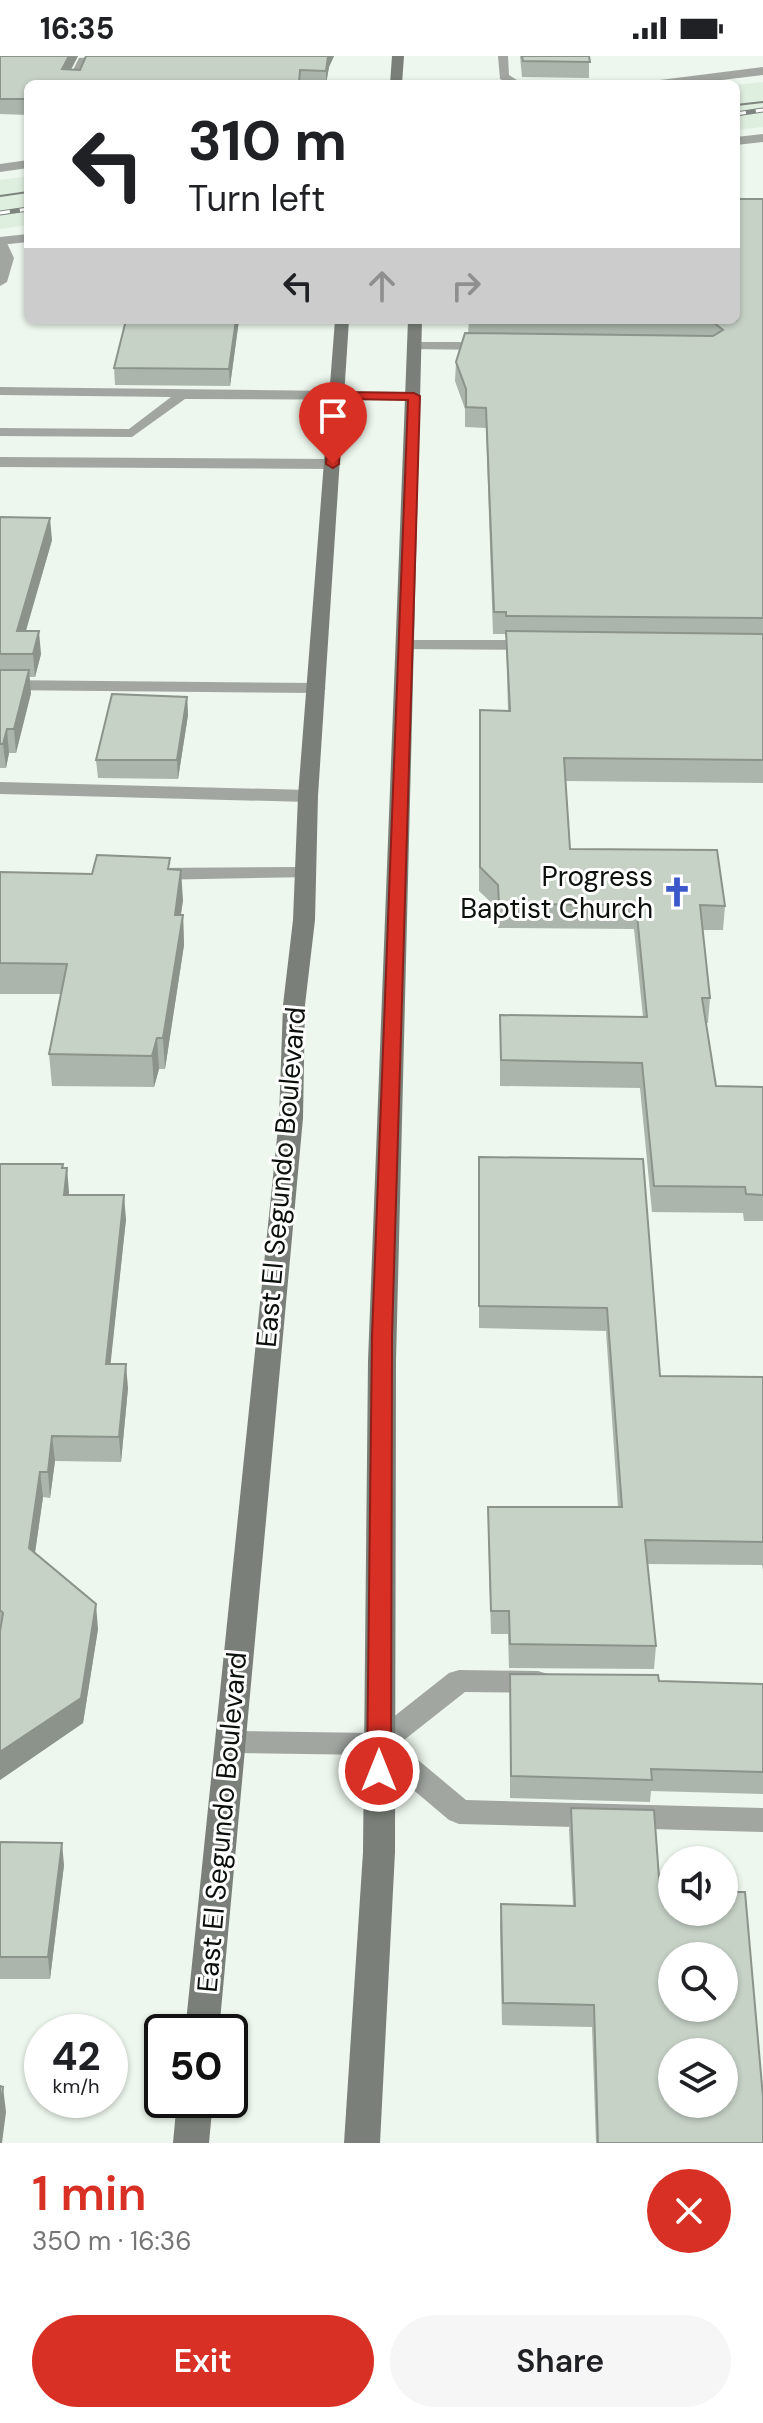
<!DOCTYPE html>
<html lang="en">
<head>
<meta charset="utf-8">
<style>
  body { margin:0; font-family:"DM Sans",sans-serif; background:#f6f6f6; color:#202124; height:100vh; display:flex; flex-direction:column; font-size:30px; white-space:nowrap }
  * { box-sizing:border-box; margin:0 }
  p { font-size:26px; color:#757577 }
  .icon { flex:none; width:44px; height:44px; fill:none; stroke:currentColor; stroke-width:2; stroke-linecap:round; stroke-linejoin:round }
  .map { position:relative; height:2087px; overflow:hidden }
  .panel { display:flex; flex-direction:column; background:#fff; flex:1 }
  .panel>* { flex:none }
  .top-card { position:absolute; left:24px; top:24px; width:716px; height:244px; border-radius:12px; box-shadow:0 2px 6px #0004; background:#fff; color:#202124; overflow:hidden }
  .controls { position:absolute; left:658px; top:1790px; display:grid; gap:16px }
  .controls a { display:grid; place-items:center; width:80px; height:80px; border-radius:50%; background:#fff; box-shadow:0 2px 6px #0004; font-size:40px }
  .speed { position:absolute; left:24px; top:1958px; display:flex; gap:16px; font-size:40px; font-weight:700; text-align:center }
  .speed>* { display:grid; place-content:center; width:104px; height:104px; border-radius:50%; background:#fff; box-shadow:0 2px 6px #0004; line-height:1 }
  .speed small { font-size:20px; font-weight:400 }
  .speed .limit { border:4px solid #111; border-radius:12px; background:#fff; color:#111 }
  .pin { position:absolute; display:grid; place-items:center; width:68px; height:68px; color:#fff; margin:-82px -34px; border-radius:50% 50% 50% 0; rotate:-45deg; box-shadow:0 0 8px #0007 }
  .pin .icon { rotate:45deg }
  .me { position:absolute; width:88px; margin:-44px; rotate:0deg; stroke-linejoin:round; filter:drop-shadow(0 0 6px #0008) }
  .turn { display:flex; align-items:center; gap:28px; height:168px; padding:0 32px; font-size:36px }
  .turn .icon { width:104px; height:104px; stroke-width:2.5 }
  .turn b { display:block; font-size:56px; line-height:68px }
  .lanes { display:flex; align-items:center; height:76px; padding:0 32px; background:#0003; justify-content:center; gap:40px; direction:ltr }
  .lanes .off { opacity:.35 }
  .round { display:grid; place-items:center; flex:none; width:84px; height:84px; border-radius:42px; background:#f6f6f6 }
  .overview { display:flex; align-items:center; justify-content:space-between; height:136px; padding:0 32px }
  h1 { font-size:48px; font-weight:600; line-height:60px; color:#d93025 }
  .primary-button { display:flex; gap:16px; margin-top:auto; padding:16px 32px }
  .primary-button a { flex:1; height:92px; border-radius:48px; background:#d93025; color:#fff; font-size:32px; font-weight:600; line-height:92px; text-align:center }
  .primary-button a+a { background:#f6f6f6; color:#202124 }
  .status { display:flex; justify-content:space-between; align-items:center; height:56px; padding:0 40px; background:#fff; direction:ltr }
  .status svg { height:22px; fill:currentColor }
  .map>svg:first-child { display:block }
  .built { fill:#dfefdf }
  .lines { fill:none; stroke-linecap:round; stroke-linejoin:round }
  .service { fill:#a1a6a1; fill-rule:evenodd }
  .minor { fill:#a1a6a1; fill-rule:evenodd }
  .tertiary { fill:#a1a6a1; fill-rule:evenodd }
  .secondary { fill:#7a8079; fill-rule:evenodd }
  .tram { stroke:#7e857e; stroke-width:2 }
  .rail-casing { stroke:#7e857e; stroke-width:5 }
  .rail { stroke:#fff; stroke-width:3; stroke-dasharray:10; stroke-linecap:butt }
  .wall { fill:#abb5ab }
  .shaded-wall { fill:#8b938b }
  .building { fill:#c7d2c7; stroke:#8b938b; stroke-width:2; fill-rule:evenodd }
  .route { fill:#d93025; stroke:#8d1f18; stroke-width:2 }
  .labels { text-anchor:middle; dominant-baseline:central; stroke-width:6; stroke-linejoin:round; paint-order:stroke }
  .poi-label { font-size:28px; fill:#0c100c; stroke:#fff; text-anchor:end }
  .street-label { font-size:28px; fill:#0c100c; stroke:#fff }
</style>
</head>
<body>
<div class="status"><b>16:35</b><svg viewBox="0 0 49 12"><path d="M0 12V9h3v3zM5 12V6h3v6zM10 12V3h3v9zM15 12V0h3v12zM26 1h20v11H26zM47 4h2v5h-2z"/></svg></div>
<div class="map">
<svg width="763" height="2087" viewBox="0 0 763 2087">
  <rect width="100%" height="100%" fill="#edf7ed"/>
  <path class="built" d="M 763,26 L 763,71 L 736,74 L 736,29 Z
    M 28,120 L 28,169 L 0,173 L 0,124 Z"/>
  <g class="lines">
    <path class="service" d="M 115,0 L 115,4 L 87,7 L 78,28 L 66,28 L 79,2 Z
      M 498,0 L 508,0 L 509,19 L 523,28 L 509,28 L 500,23 Z
      M 0,182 L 5,183 L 14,202 L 7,226 L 0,230 Z
      M 414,286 L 489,286 L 496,290 L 489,294 L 409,293 L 409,287 Z
      M 0,331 L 414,336 L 421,340 L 414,344 L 185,343 L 132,381 L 0,380 L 0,372 L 129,373 L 171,341 L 0,339 Z
      M 0,401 L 333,403 L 341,408 L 333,413 L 0,411 Z
      M 406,584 L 533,584 L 542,589 L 533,594 L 400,593 L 397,589 L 400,585 Z
      M 0,624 L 317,627 L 326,632 L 317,637 L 0,634 Z
      M 0,726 L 308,734 L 317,740 L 308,746 L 0,738 Z
      M 306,811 L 313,813 L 316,817 L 313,821 L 151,824 L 141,818 L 151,812 Z
      M 459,1614 L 538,1615 L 548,1618 L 552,1626 L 548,1634 L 538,1637 L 465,1636 L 399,1688 L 466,1744 L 763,1752 L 763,1776 L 459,1768 L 449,1764 L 372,1699 L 230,1697 L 220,1694 L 216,1686 L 220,1678 L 230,1675 L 373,1677 L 449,1617 Z"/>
    <path class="minor" d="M 763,11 L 763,19 L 689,28 L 654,28 L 660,24 Z
      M 763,78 L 763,86 L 736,89 L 736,81 Z
      M 28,104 L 28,112 L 0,116 L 0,108 Z"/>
    <path class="tertiary" d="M 28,178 L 28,186 L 0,189 L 0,181 Z"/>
    <path class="secondary" d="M 392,0 L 404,0 L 402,28 L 390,28 Z
      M 335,264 L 349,264 L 318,740 L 315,864 L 305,949 L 303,1062 L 219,1976 L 185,1976 L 279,1062 L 283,949 L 293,864 L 298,740 Z
      M 408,264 L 422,264 L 396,1305 L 395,1796 L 380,2087 L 344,2087 L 363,1796 L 368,1305 Z
      M 177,2044 L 213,2044 L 209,2087 L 173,2087 Z"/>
    <path class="tram" d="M 736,49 L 763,46
      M 0,140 L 28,136"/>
    <g class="rail-casing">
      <path id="rail" d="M 736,58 L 763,54
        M 0,157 L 28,153"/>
    </g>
    <use href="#rail" class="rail"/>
  </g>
  <path class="wall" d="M 0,0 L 78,0 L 71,14 L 80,14 L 86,0 L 334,0 L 329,11 L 326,28 L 28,28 L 28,59 L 0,58 Z
    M 520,0 L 589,0 L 589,22 L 522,21 Z
    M 763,143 L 763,727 L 566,725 L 570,793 L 725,850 L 723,874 L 703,874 L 710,942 L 708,967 L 706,967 L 716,1030 L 763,1031 L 763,1165 L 744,1165 L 743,1157 L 652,1156 L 640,1032 L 500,1030 L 500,959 L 643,961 L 634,873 L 498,872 L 498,853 L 479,835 L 479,678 L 508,655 L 506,582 L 505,578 L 493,578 L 486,372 L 465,371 L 465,353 L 455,325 L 456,306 L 468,277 L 469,264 Z
    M 239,264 L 230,330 L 115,329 L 114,312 Z
    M 0,461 L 52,484 L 26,575 L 41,598 L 35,621 L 29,621 L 31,637 L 16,697 L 9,697 L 6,712 L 0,712 Z
    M 187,641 L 188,659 L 178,723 L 98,722 L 96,704 Z
    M 171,814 L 183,844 L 181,859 L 183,859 L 184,889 L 165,1013 L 159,1013 L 154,1031 L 52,1030 L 49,998 L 61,938 L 0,938 L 0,816 L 92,818 Z
    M 479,1101 L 643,1103 L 660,1320 L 763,1321 L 763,1514 L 762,1509 L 647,1508 L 656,1590 L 654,1613 L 509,1612 L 508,1578 L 491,1578 L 488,1474 L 488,1451 L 618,1451 L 606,1275 L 479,1272 Z
    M 0,1108 L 63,1108 L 69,1139 L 126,1163 L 110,1308 L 128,1332 L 121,1406 L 55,1405 L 50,1442 L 43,1441 L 35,1497 L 98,1573 L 83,1667 L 0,1724 Z
    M 510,1618 L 659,1625 L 763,1628 L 763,1738 L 651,1735 L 650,1746 L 510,1742 Z
    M 571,1752 L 660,1835 L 763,2087 L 596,2087 L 592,1971 L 502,1969 L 500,1871 L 501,1848 L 573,1850 L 569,1774 Z
    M 0,1786 L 64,1809 L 50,1923 L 0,1923 Z"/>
  <path class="shaded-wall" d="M 69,0 L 78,0 L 63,28 L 62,13 Z
    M 328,0 L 334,0 L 329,11 L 326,28 L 326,15 Z
    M 236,264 L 239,264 L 230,330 L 229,313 Z
    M 50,462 L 52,484 L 19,598 L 17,575 Z
    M 39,575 L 41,598 L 35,621 L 33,598 Z
    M 29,614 L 31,637 L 16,697 L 14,673 Z
    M 187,641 L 188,659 L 178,723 L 177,704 Z
    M 7,673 L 9,697 L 6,712 L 3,688 Z
    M 181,814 L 183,844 L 176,889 L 175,859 Z
    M 183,859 L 184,889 L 165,1013 L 163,982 Z
    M 157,982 L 159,1013 L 154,1031 L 152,1000 Z
    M 67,1112 L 69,1136 L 66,1163 L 64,1139 Z
    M 124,1139 L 126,1163 L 108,1332 L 106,1308 Z
    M 126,1308 L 128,1332 L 121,1406 L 119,1381 Z
    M 52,1380 L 55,1405 L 50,1442 L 48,1416 Z
    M 40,1416 L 43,1441 L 32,1517 L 29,1492 Z
    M 96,1548 L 98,1573 L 83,1667 L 0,1724 L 0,1696 Z
    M 62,1787 L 64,1809 L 50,1923 L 48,1901 Z
    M 3,2031 L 6,2056 L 2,2087 L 0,2087 L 0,2053 Z"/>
  <path class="building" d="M 0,0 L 69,0 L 62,13 L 80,14 L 86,0 L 328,0 L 326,15 L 300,14 L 299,28 L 28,28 L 28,43 L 0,43 Z
    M 522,0 L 589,0 L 590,6 L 523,5 Z
    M 736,143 L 763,143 L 763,562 L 506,560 L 506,556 L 494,556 L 486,352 L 466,351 L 466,333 L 456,306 L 465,277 L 713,280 L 723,274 L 713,266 L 469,264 L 736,264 Z
    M 126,264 L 236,264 L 229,313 L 114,312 Z
    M 0,461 L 50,462 L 17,575 L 39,575 L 33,598 L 0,598 Z
    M 506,575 L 763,578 L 763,704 L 564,702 L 570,793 L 717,794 L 725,850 L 700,849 L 710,942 L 702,942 L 716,1030 L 763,1031 L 763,1139 L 746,1138 L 745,1131 L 654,1130 L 642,1007 L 501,1004 L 500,959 L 647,961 L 636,849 L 499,848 L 498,829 L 480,811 L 480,654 L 510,655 Z
    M 0,614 L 29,614 L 14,673 L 7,673 L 3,688 L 0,688 Z
    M 112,638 L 187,641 L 177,704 L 96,704 Z
    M 97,799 L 170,802 L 168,813 L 181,814 L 175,859 L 183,859 L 163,982 L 157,982 L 152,1000 L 49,998 L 67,908 L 0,907 L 0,816 L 92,818 Z
    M 479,1101 L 643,1103 L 660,1320 L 763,1321 L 763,1486 L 645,1484 L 656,1590 L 510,1588 L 509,1555 L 491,1555 L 488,1451 L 622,1451 L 607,1252 L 479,1250 Z
    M 0,1108 L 63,1108 L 62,1112 L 67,1112 L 64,1139 L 124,1139 L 106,1308 L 126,1308 L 119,1381 L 52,1380 L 48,1416 L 40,1416 L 29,1492 L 96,1548 L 81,1642 L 0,1696 L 0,1575 L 3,1557 L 0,1554 Z
    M 510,1618 L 658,1619 L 659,1625 L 763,1628 L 763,1716 L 651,1713 L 652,1724 L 511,1720 Z
    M 571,1752 L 654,1754 L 660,1835 L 672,1835 L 672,1856 L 724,1856 L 724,1836 L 745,1836 L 763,2041 L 763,2087 L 598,2087 L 594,1949 L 503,1947 L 501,1848 L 575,1850 ZM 672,1900 L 724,1900 L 724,1952 L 672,1952 ZM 672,1996 L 724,1996 L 724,2048 L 672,2048 Z
    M 0,1786 L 62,1787 L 48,1901 L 0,1901 Z
    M 0,2030 L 3,2031 L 0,2053 Z"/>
  <path class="route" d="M 337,336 L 414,337 L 420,340 L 392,1280 L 391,1715 L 388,1722 L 379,1725 L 370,1722 L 367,1715 L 372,1280 L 408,344 L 343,343 L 339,408 L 333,412 L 326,408 L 331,339 Z"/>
  <defs>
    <g id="church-bare" transform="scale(2.4)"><path d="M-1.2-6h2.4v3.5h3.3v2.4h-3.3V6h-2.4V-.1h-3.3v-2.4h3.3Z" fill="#3b59cb" stroke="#fff" stroke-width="2.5" paint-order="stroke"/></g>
  </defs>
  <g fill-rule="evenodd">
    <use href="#church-bare" x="677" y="836"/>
  </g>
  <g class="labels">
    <g class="poi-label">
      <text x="653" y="820">Progress<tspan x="653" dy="32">Baptist Church</tspan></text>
    </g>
    <g class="street-label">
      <text transform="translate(281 1121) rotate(-85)">East El Segundo Boulevard</text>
      <text transform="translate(222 1766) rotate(-85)">East El Segundo Boulevard</text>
    </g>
  </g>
</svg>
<div class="controls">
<a><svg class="icon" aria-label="sound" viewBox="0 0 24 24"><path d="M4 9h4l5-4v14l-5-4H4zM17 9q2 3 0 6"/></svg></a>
<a><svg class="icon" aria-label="search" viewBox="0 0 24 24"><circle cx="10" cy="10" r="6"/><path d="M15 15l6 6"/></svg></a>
<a><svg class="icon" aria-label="layers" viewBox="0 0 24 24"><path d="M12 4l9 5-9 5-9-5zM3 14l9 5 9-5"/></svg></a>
</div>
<div class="speed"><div>42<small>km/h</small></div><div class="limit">50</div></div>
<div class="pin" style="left:333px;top:408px;background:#d93025"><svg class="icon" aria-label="arrive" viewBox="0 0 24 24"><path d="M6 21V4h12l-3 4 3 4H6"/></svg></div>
<svg class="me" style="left:379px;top:1715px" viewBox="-20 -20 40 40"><circle r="17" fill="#d93025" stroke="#fff" stroke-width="3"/><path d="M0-11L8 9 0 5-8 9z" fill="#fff"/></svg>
<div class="top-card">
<div class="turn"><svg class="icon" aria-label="left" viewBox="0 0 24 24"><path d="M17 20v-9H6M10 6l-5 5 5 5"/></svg><div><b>310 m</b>Turn left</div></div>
<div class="lanes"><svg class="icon" aria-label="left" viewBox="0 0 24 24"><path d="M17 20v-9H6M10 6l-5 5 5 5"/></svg><svg class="icon off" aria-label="ahead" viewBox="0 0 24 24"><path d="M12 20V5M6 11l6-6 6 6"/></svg><svg class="icon off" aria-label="right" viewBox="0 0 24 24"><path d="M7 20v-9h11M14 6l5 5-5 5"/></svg></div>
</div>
</div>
<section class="panel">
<div class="overview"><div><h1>1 min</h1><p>350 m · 16:36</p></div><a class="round" style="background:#d93025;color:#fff"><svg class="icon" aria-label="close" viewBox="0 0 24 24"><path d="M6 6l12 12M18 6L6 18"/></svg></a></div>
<div class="primary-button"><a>Exit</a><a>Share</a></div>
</section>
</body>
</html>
